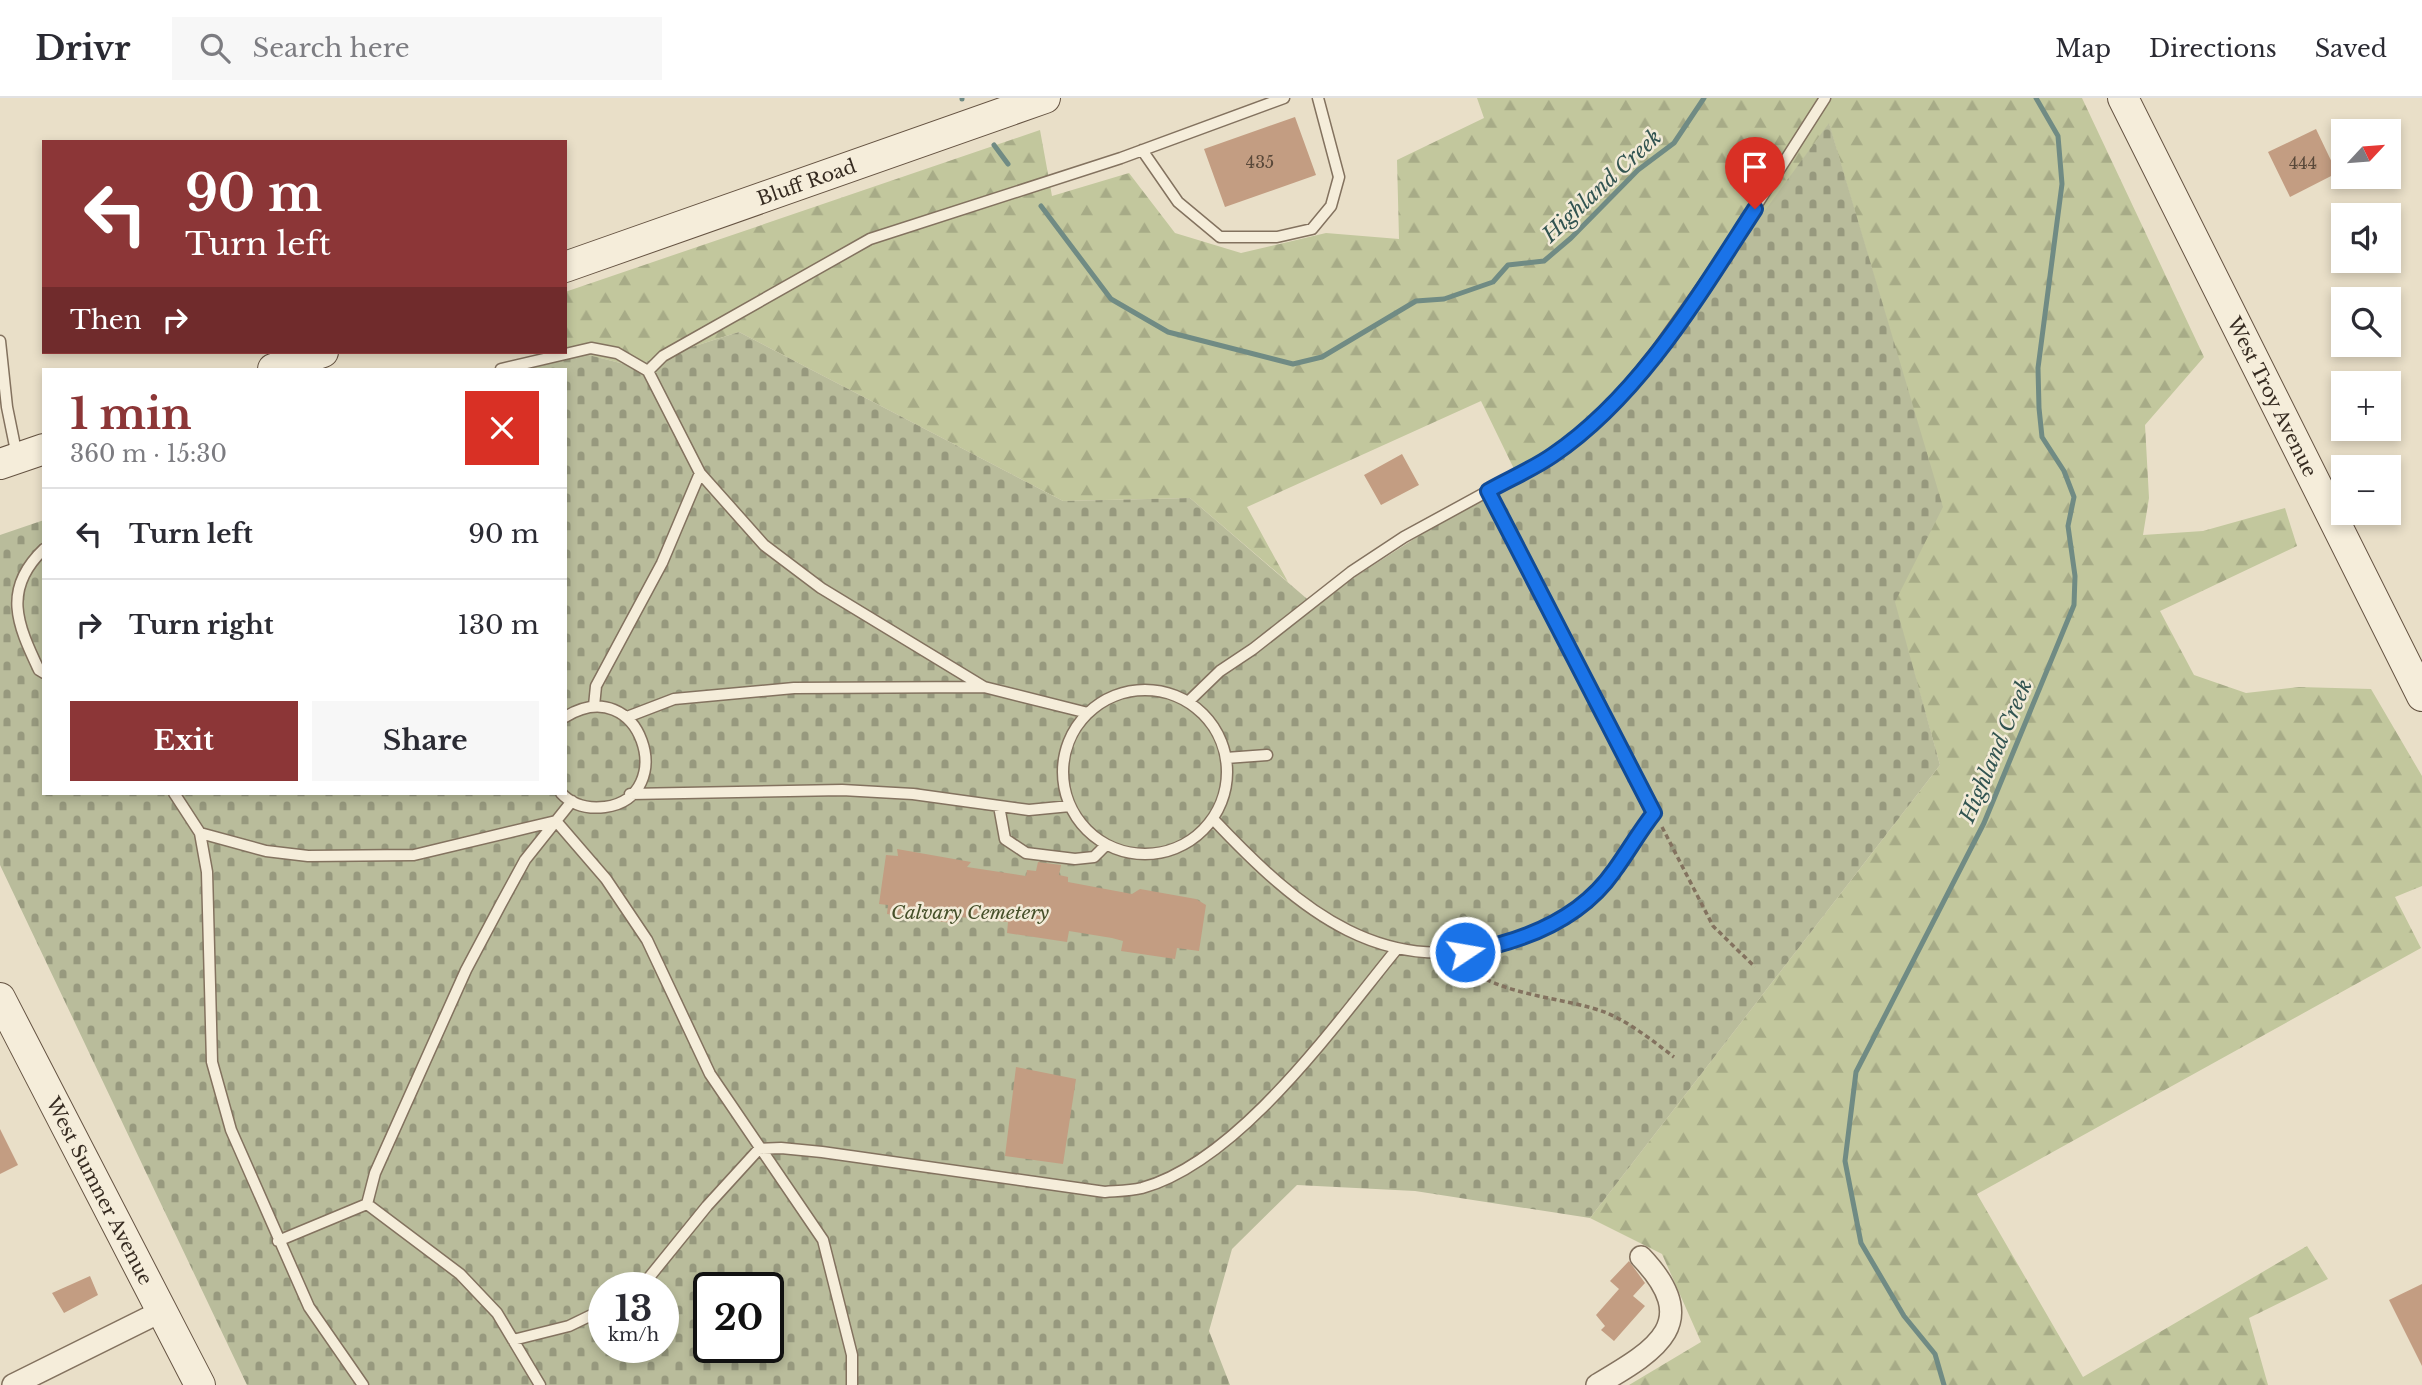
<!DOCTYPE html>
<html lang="en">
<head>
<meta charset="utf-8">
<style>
  body { margin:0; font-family:"Libre Baskerville",serif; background:#f7f7f7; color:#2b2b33; height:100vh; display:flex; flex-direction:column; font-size:26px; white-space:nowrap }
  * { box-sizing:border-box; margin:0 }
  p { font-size:23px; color:#7c7c81 }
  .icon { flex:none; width:38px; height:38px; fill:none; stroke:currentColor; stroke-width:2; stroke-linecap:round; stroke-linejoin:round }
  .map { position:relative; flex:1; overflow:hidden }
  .sheet { position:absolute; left:42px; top:270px; width:525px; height:427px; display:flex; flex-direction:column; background:#fff; border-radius:0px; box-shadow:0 4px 10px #0003 }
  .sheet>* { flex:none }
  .hud { position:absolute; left:42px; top:42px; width:525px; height:214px; border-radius:0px; box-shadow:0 4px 10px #0003; background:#8c3637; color:#fff; overflow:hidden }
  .needle { width:46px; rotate:64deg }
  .buttons { position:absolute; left:2331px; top:21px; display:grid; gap:14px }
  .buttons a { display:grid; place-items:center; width:70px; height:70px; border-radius:0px; background:#fff; box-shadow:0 4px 10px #0003; font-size:35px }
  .speed { position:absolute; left:588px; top:1174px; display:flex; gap:14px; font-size:35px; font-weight:700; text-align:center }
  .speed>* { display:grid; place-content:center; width:91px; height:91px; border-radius:50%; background:#fff; box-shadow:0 4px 10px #0003; line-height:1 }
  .speed small { font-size:18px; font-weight:400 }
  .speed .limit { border:4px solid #111; border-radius:10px; background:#fff; color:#111 }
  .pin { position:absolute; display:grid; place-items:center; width:60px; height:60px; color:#fff; margin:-72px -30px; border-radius:50% 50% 50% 0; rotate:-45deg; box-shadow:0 0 7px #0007 }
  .pin .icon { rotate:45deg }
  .me { position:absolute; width:77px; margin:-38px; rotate:78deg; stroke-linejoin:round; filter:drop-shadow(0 0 5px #0008) }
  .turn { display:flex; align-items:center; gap:24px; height:147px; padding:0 28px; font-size:32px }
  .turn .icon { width:91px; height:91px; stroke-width:2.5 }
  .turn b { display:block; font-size:49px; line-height:60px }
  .then { display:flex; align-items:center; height:66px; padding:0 28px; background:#0003; gap:14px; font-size:26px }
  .round { display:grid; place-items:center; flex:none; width:74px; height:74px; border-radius:0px; background:#f7f7f7 }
  .overview { display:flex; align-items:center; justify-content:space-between; height:119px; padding:0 28px }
  h1 { font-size:42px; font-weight:800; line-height:52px; color:#8c3637 }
  .cta { display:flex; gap:14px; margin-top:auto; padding:14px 28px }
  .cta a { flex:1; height:80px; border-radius:0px; background:#8c3637; color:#fff; font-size:28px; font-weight:800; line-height:80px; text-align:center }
  .cta a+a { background:#f7f7f7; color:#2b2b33 }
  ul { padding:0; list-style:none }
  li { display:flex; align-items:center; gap:21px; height:91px; padding:0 28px; border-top:2px solid #e1e1e2 }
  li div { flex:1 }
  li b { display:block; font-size:26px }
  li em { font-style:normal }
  header { display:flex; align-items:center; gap:42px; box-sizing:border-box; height:98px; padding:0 35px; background:#fff; border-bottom:2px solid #e1e1e2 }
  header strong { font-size:33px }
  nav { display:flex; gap:38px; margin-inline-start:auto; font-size:24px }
  .search { width:490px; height:63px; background:#f7f7f7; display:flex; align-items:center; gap:18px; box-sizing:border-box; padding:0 24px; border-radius:0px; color:#7c7c81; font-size:26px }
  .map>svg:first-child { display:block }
  .forest { fill:url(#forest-firs) }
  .cemetery { fill:url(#cemetery-stones); fill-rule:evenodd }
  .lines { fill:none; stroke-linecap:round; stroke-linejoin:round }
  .stream { stroke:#708b84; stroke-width:5 }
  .building { fill:#c39d82 }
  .lane-casing { stroke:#83725f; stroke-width:13 }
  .street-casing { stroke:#83725f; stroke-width:24 }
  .secondary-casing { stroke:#655342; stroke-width:32 }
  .path { stroke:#83725f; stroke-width:3.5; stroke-dasharray:5 3.5; stroke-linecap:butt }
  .lane { stroke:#f5edda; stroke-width:10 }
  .street { stroke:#f5edda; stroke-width:21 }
  .secondary { stroke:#f5edda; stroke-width:30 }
  .route-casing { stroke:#114b97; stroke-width:18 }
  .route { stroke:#1a73e8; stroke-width:12 }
  .labels { text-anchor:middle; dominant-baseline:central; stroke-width:5; stroke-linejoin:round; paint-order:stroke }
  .number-label { font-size:16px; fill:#594839 }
  .street-label { font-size:19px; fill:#362b21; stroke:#f2ead7 }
  .park-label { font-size:19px; font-style:italic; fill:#46502a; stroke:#f2ead7 }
  .water-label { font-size:21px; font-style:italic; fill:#325451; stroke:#f2ead7 }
</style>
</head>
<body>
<header>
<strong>Drivr</strong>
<div class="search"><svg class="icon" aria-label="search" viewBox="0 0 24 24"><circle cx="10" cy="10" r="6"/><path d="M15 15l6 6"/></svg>Search here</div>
<nav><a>Map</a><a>Directions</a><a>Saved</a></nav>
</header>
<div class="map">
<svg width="2422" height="1287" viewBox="0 0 2422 1287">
  <defs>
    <pattern id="forest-firs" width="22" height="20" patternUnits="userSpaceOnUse" patternTransform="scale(1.75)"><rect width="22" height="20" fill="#c2c79d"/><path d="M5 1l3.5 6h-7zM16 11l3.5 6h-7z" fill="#a7ab87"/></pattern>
    <pattern id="cemetery-stones" width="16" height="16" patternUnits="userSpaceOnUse" patternTransform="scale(1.75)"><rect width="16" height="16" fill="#b9bc9b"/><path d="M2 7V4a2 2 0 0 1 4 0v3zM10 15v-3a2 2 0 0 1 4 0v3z" fill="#97997e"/></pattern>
  </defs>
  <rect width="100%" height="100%" fill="#e9dfc8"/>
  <path class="forest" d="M 1477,0 L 2082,0 L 2204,259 L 2145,327 L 2149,400 L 2143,437 L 2203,433 L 2285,410 L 2297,448 L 2160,513 L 2194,577 L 2246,595 L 2299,589 L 2371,591 L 2422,678 L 2422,788 L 2395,799 L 2421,850 L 1977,1096 L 2083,1279 L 2307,1148 L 2328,1181 L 2249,1220 L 2268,1287 L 1629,1287 L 1701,1244 L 1662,1156 L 1590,1120 L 1940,667 L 1894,504 L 1942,409 L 1829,26 L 1622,307 L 1516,375 L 1481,303 L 1247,409 L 1288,484 L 1190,400 L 1063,403 L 739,234 L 632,268 L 565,251 L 565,194 L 1040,32 L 1052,98 L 1129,75 L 1175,135 L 1241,155 L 1326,135 L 1399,141 L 1397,62 L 1484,20 Z"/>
  <path class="cemetery" d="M 1829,25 L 1943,409 L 1895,504 L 1940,667 L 1590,1120 L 1415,1093 L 1297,1087 L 1232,1151 L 1209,1233 L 1230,1287 L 247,1287 L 0,767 L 0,437 L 44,422 L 44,695 L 565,695 L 565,271 L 496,271 L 549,254 L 565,254 L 565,251 L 632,268 L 739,234 L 1063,403 L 1190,400 L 1313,506 L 1622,307 ZM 604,1190 L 663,1190 L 663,1250 L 604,1250 ZM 709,1190 L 768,1190 L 768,1250 L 709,1250 Z"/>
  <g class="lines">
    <path class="stream" d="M 962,0 L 962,1
      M 994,47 L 1008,66
      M 1041,108 L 1111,201 L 1168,234 L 1293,266 L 1322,259 L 1416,203 L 1444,201 L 1493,184 L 1508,167 L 1544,163 L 1571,140 L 1638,72 L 1674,45 L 1704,0
      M 1944,1287 L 1935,1256 L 1904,1218 L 1861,1145 L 1845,1063 L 1856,974 L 1984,725 L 2074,507 L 2075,478 L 2068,428 L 2074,399 L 2064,373 L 2042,339 L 2039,310 L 2038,270 L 2062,86 L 2058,38 L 2036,0"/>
  </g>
  <path class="building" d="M 1295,19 L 1316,77 L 1225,109 L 1204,51 Z
    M 2316,31 L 2337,75 L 2290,99 L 2268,54 Z
    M 1402,356 L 1419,387 L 1381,407 L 1364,377 Z
    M 897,751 L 971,764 L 967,769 L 1026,778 L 1027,772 L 1036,773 L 1038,764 L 1061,767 L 1059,777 L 1068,779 L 1068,784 L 1132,796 L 1140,791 L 1196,801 L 1206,807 L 1199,853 L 1177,850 L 1175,861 L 1121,853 L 1123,843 L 1112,840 L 1069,833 L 1067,844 L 1007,835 L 1008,824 L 960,819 L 958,826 L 887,816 L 888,807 L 879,806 L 886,757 L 898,758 Z
    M 1016,969 L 1076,981 L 1063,1066 L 1005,1058 Z
    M 0,1031 L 18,1067 L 0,1076 Z
    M 1629,1163 L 1645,1185 L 1633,1198 L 1645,1208 L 1614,1243 L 1601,1232 L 1605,1228 L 1596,1217 L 1619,1191 L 1610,1183 Z
    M 90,1178 L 98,1197 L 64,1215 L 52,1195 Z
    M 2422,1186 L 2422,1268 L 2389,1202 Z"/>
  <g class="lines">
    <g class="lane-casing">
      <path id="lane" d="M 1142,52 L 1178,104 L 1220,139 L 1277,139 L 1312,131 L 1331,108 L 1339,79 L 1318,0
        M 0,243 L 7,309 L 17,358
        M 501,271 L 591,250 L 617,255 L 648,273 L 700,375 L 764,447 L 821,490 L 984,589 L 1088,615
        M 648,273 L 663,258 L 870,141 L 1121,60 L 1284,0
        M 44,451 C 2,491 17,526 39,572 L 44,575
        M1063 674a82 82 0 1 1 164 0a82 82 0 1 1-164 0Z
        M 1188,604 L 1220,573 L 1253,551 L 1351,474 L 1404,439 L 1554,357 L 1616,303 L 1658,250 L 1728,152 L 1825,0
        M 594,608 L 596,588 L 662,465 L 700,375
        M 627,619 L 674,601 L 794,590 L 984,589
        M 1226,660 L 1267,657
        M 174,695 L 200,735 L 207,774 L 212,964 L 231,1032 L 309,1209 L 363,1287
        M 561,695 C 572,707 588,711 605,709 C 680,699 641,572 565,619
        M 630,696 L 842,692 L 913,696 L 1029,712 L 1070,708
        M 999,708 L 1005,741 L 1026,755 L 1075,761 L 1094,759 L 1106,747
        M 1213,721 C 1298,811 1386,888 1517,840 C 1540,832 1564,824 1583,808 C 1613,783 1630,745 1654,715 L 1488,393
        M 556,723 L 606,781 L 647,842 L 710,976 L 823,1142 L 852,1257 L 852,1287
        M 200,735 L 266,753 L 308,758 L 414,757 L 556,723
        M 367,1106 L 375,1075 L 466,872 L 501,806 L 525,762 L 572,703
        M 367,1106 L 460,1176 L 497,1215 L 540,1287
        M 278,1143 L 367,1106
        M 636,1190 L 647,1182 L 707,1108 L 759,1051 L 781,1050 L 822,1054 L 1105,1094 C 1117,1093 1130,1093 1142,1090 C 1239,1063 1334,928 1396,852
        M 513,1242 L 569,1228 L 604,1211"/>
    </g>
    <g class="street-casing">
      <path id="street" d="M 13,1287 L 162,1213
        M 1597,1287 C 1656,1252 1704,1225 1641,1159"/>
    </g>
    <g class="secondary-casing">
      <g id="secondary">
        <path id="s1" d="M 2123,0 L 2422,598"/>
        <path id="s2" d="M 565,169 L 1045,0"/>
        <path d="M 273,271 L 323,254"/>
        <path d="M 0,366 L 44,351"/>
        <path id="s3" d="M 0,900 L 200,1287"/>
      </g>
    </g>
    <path class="path" d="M 1662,729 L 1713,828 L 1755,869
      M 1466,866 C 1494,898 1567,899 1607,915 C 1632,926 1653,943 1674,959"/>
    <use href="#lane" class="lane"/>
    <use href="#street" class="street"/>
    <use href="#secondary" class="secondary"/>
  </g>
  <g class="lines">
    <g class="route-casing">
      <path id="route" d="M 1465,854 C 1522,844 1580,822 1614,773 C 1628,754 1639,734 1654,715 L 1488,393 C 1509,381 1533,371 1553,357 C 1640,298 1699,197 1755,111"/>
    </g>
    <use href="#route" class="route"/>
  </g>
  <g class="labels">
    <g class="number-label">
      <text x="1260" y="64">435</text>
      <text x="2303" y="65">444</text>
    </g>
    <g class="street-label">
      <text stroke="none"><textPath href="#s2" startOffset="256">Bluff Road</textPath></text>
      <text stroke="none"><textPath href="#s1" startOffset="334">West Troy Avenue</textPath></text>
      <text stroke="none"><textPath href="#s3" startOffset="217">West Sumner Avenue</textPath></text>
    </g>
    <g class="park-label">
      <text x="970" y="814">Calvary Cemetery</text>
    </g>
    <g class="water-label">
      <text transform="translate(1602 88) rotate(-43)">Highland Creek</text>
      <text transform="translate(1996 653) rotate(-67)">Highland Creek</text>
    </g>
  </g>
</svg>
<div class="buttons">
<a><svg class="needle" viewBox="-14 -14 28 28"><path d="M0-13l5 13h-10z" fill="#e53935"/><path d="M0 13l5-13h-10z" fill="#7c7c81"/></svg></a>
<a><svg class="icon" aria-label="sound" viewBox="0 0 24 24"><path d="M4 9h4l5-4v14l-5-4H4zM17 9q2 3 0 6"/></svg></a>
<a><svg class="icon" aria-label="search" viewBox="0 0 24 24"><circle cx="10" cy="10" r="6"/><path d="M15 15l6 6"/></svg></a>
<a>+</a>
<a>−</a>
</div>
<div class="speed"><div>13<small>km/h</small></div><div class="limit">20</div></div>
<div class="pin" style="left:1755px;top:111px;background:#d93025"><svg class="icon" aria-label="arrive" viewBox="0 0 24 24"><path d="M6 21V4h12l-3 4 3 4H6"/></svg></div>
<svg class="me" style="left:1465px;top:854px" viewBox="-20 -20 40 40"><circle r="17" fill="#1a73e8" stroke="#fff" stroke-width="3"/><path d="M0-11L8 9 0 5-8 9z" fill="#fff"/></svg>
<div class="hud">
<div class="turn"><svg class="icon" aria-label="left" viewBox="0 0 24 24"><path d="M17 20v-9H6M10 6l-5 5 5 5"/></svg><div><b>90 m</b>Turn left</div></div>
<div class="then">Then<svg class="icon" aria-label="right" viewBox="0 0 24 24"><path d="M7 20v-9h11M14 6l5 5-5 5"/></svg></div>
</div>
<section class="sheet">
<div class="overview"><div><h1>1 min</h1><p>360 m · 15:30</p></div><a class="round" style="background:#d93025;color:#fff"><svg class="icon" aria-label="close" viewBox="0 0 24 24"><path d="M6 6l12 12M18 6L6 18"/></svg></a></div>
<ul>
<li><svg class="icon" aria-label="left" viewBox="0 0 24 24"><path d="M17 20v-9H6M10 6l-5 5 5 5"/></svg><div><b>Turn left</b></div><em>90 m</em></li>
<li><svg class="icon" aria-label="right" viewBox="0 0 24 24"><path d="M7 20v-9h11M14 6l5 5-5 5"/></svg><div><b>Turn right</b></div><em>130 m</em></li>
</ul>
<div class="cta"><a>Exit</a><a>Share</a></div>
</section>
</div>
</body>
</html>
